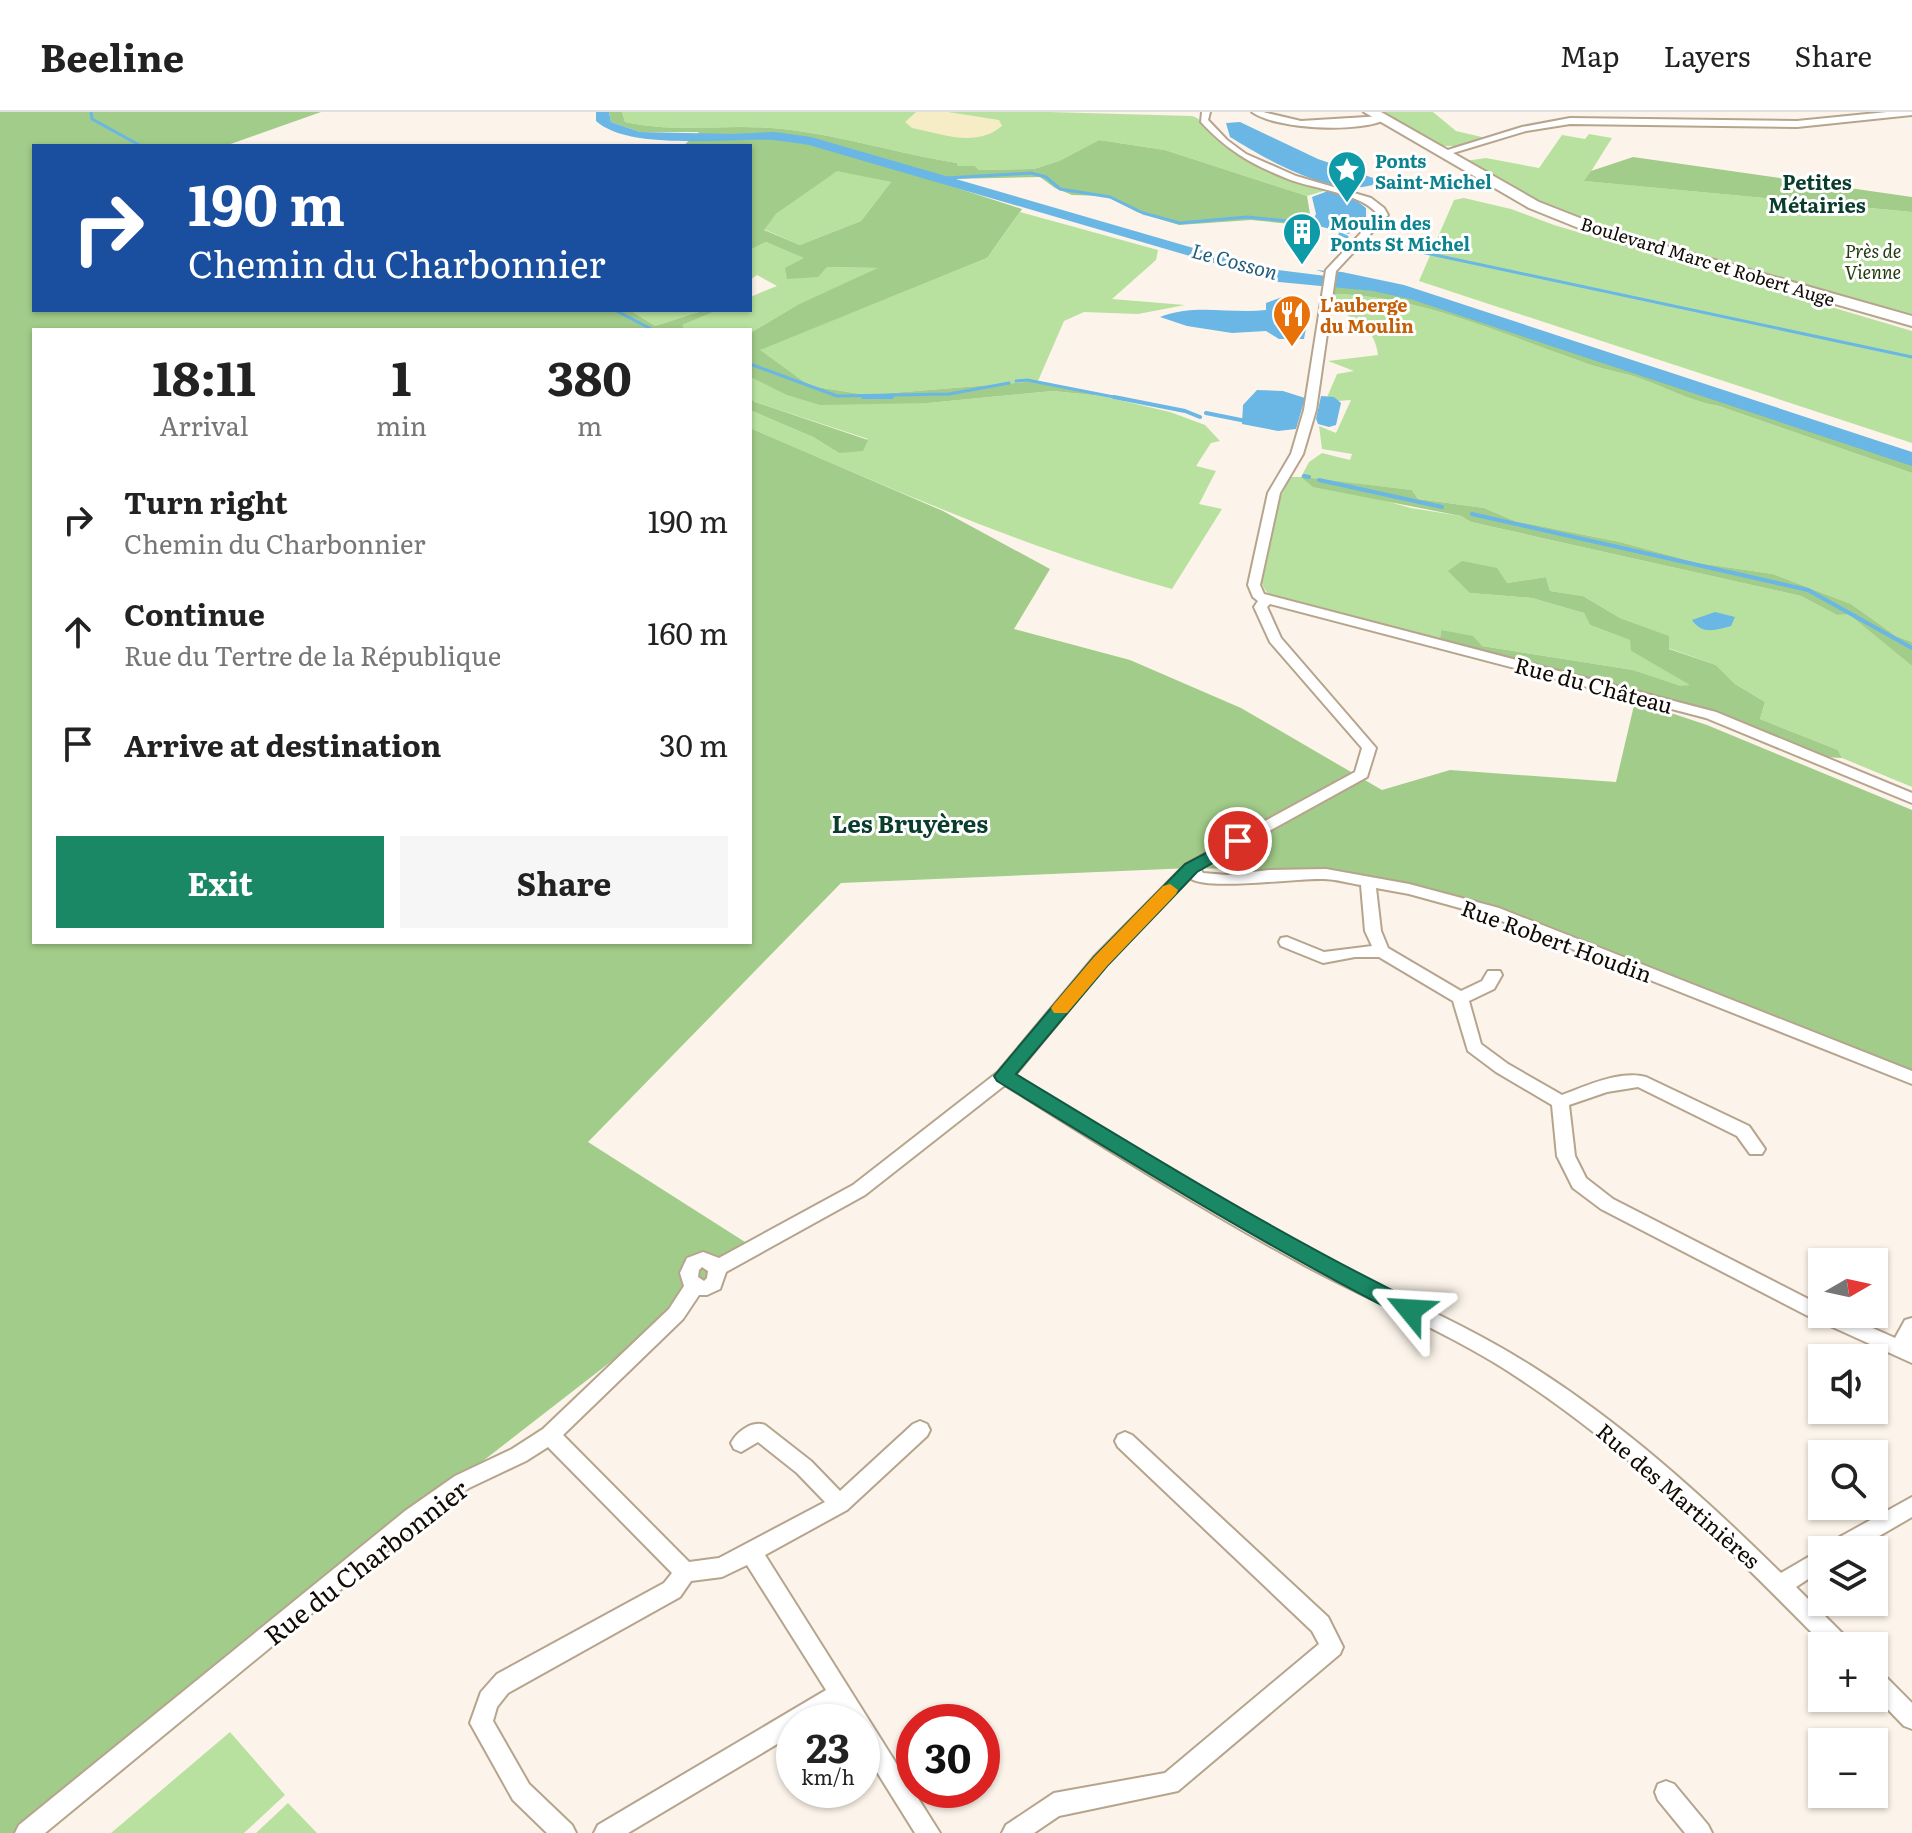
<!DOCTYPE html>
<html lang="en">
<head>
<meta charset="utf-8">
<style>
  body { margin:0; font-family:Literata,serif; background:#f6f6f6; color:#222; height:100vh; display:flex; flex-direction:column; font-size:30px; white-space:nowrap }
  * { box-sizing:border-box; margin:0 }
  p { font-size:26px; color:#767676 }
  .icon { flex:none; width:44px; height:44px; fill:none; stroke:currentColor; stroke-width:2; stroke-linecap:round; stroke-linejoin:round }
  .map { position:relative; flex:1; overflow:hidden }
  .drawer { position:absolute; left:32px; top:216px; width:720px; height:616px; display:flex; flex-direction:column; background:#fff; border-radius:0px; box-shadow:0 2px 6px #0004 }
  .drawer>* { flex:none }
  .guide { position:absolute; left:32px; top:32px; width:720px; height:168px; border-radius:0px; box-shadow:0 2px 6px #0004; background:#1a4fa0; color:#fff; overflow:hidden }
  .needle { width:52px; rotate:81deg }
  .controls { position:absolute; left:1808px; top:1136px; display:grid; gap:16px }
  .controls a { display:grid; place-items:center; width:80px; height:80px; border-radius:0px; background:#fff; box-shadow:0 2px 6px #0004; font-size:40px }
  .speed { position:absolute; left:776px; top:1592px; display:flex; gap:16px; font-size:40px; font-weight:700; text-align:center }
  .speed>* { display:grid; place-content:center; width:104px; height:104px; border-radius:50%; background:#fff; box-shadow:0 2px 6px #0004; line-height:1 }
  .speed small { font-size:20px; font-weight:400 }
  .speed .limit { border:12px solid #d22; background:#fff; color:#111 }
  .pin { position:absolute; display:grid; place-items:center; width:68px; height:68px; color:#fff; margin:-34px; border:4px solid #fff; border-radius:50%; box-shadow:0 2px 8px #0007 }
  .me { position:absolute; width:88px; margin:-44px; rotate:297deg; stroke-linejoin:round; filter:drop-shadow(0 0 6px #0008) }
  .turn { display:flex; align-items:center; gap:28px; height:168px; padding:0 24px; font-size:36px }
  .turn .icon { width:104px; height:104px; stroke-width:2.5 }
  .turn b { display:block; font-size:56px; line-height:68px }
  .eta { display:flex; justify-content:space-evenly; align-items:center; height:136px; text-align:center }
  .eta b { font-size:48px; font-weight:700; line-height:56px }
  .primary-button { display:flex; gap:16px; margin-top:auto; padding:16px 24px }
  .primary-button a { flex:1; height:92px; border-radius:0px; background:#1a8765; color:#fff; font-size:32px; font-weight:700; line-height:92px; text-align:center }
  .primary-button a+a { background:#f6f6f6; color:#222 }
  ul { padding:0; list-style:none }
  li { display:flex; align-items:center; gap:24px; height:112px; padding:0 24px }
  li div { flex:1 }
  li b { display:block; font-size:30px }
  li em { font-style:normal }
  header { display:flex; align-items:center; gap:48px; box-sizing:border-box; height:112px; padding:0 40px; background:#fff; border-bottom:2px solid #e0e0e0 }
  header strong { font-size:38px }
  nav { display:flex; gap:44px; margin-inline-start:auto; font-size:28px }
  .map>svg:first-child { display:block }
  .green { fill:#b8e19f }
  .forest { fill:#a2cc89; fill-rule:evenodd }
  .sand { fill:#f6ecc6 }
  .water { fill:#6ab6e4 }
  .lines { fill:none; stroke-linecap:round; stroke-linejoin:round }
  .stream-far1 { stroke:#6ab6e4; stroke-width:3 }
  .stream { stroke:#6ab6e4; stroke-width:4 }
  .street-casing { stroke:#b6a48d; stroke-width:4 }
  .primary-casing { stroke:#b6a48d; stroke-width:4 }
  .street { fill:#fff; fill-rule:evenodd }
  .primary { fill:#fff; fill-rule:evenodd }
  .route { fill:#1a8765; stroke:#115842; stroke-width:2 }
  .slow { fill:#f59e0b }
  .labels { text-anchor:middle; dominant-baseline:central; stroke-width:6; stroke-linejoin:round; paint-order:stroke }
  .far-culture-label { font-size:18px; font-weight:bold; fill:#0d838f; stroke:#fff; text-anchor:start }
  .far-park-label { font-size:18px; font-style:italic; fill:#233d0e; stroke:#fff }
  .far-street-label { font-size:18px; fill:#120b04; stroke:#fff }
  .far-food-label { font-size:18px; font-weight:bold; fill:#c56008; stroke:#fff; text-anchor:start }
  .far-neighbourhood-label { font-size:20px; font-weight:bold; fill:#0a3d2c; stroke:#fff }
  .far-water-label { font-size:20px; font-style:italic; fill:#245d7c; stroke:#fff }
  .street-label { font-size:22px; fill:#120b04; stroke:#fff }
  .neighbourhood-label { font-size:24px; font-weight:bold; fill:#0a3d2c; stroke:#fff }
  .near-street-label { font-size:26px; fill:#120b04; stroke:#fff }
</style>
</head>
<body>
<header>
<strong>Beeline</strong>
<nav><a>Map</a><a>Layers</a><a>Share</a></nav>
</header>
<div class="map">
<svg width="1912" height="1721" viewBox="0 0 1912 1721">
  <rect width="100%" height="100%" fill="#fcf4ea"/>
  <path class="green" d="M 622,0 L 1049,0 L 1192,4 C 1208,9 1215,28 1229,37 C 1258,58 1294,67 1327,78 L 1307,84 L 1165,38 L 1099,28 L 1059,49 L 1034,57 L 979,58 L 975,54 L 956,54 L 957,51 C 894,41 835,21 771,16 C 722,12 673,21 625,10 Z
    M 1377,0 L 1433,0 L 1456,19 L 1486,26 L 1462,34 L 1442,34 Z
    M 1589,22 L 1612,26 L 1585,69 L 1912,100 L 1912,205 L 1614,121 L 1535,88 L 1465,49 L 1486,46 L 1539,56 L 1562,23 L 1585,27 Z
    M 837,58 L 891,70 L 861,109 L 800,133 L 763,117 L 776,102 Z
    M 1464,86 L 1511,97 L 1554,113 L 1912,219 L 1912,331 L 1419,169 L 1454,88 Z
    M 1020,100 L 1158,138 L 1156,148 L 1112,187 L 1185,193 L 1138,202 L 1084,200 L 1064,209 L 1038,269 L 867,283 L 810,274 L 759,238 L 987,146 Z
    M 766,130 L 827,155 L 880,156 L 799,192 L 750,221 L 750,218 L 685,218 L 681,213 L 718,198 L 750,198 L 750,185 L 777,174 L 757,163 L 750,168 L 750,138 Z
    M 1334,182 C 1420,184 1499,221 1580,249 C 1597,256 1615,259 1633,264 C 1662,273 1688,289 1719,294 L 1912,361 L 1912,530 L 1896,524 L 1851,492 L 1773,462 L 1698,451 L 1620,430 L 1515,409 L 1484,396 L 1418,387 L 1412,378 L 1303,366 L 1411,396 L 1461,404 L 1471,410 L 1801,484 L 1837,503 L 1849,501 L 1912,554 L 1912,675 L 1842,646 L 1838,638 L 1760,607 L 1765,590 L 1735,572 L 1716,553 L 1668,536 L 1668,524 L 1620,506 L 1583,484 L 1550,479 L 1546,465 L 1507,471 L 1470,481 L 1532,486 L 1584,501 L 1590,513 L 1631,528 L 1631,539 L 1691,573 L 1680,575 L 1633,558 L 1482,534 L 1441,518 L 1440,527 L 1287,487 C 1272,486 1265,483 1261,468 L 1277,393 L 1290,365 L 1301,365 L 1309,350 L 1322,341 L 1350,348 L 1352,342 L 1322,337 L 1319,314 L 1336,321 L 1351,288 L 1325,290 L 1337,262 L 1354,259 L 1328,249 L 1378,243 C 1375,215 1355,207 1332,195 Z
    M 630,198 L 705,198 L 655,214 Z
    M 750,265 L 787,282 L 928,291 L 1053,279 L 1102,284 L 1170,300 L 1205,313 L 1220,329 L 1211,331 L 1196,354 L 1216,359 L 1199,392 L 1222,397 L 1172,477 C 1024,436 890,376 750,316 L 750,298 L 813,325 L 839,341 L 868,327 L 755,290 L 750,286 Z
    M 230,1620 L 285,1683 L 244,1721 L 111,1721 Z
    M 288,1691 L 317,1721 L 256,1721 Z"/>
  <path class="forest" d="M 0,0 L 321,0 L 225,34 L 34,34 L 34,198 L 630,198 L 655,214 L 705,198 L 718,198 L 682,213 L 685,218 L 34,218 L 34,830 L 750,830 L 750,316 L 943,399 L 1050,457 L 1014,517 L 1130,548 L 1241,596 L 1382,678 L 1450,658 L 1616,670 L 1635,589 L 1707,613 L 1912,698 L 1912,972 L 1538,815 L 1347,760 L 1191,756 L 841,771 L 588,1030 L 756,1137 L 216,1556 L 25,1721 L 0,1721 Z
    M 609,0 L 622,0 L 625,10 C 673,21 722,12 771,16 C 835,21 894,41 957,51 L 957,54 L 975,54 L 979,58 L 1034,57 L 1059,49 L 1099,28 L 1165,38 L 1307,84 L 1310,102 L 1301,113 L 1251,108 L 1179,113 L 1137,100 L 1106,84 L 1072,83 L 1055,76 L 1040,65 L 954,67 L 793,23 L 1022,97 L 987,146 L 760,238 L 810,274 L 867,283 L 1038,269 L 1102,284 L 1053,279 L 928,291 L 820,293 L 787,283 L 750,265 L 750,221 L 799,192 L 878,156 L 827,155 L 818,165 L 787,167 L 785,156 L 804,146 L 766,130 L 750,138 L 750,34 L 683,34 L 699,20 L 640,20 L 611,10 ZM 837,59 L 891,70 L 861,109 L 800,133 L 764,118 L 776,102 Z
    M 1633,45 L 1912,85 L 1912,100 L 1584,69 L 1591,59 Z
    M 1332,174 L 1403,182 L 1912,352 L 1912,361 L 1719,294 C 1688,289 1662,273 1633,264 C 1615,259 1597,256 1580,249 C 1499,221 1420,184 1334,182 L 1330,180 Z
    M 750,286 L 755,290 L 868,328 L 863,339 L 839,341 L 813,325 L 750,298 Z
    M 1301,365 L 1412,378 L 1418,387 L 1484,396 L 1515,409 L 1620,430 L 1698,451 L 1773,462 L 1851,492 L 1896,524 L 1912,530 L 1912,554 L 1849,502 L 1837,503 L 1801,484 L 1471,410 L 1461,404 L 1313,375 Z
    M 1462,449 L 1497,456 L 1507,471 L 1546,465 L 1550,479 L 1583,484 L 1620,506 L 1669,524 L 1669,537 L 1716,553 L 1735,572 L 1765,590 L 1760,607 L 1838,638 L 1842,646 L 1825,645 L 1701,596 L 1440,527 L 1441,518 L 1473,524 L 1482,534 L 1633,558 L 1680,574 L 1690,573 L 1631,539 L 1630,528 L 1590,513 L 1584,501 L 1532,486 L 1470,481 L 1448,459 Z"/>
  <path class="sand" d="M 916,0 L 948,0 L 999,8 L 1002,14 C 976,36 943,22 912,16 L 905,10 Z"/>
  <path class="water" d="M 596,0 L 609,0 L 611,10 L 640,20 L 732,22 L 774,20 L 811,25 L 1214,142 L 1278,158 L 1326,164 L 1333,163 L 1316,158 L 1342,160 L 1404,173 L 1912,340 L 1912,354 L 1410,187 L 1373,179 L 1279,170 L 809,33 C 796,31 784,29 772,28 C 727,26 629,39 596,9 Z
    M 1240,10 L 1318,47 L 1382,69 C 1341,92 1266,47 1230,25 L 1226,11 Z
    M 1328,79 L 1357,89 L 1366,96 L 1366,105 L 1349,122 L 1311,112 L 1316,102 L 1312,85 Z
    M 1285,184 L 1297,185 L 1310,193 L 1304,227 L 1279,227 L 1266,219 L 1232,221 L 1187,214 L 1160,205 C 1194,191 1230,202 1266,198 L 1266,191 Z
    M 1257,278 L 1283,279 L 1305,286 L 1296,317 L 1278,319 L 1242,312 L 1243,293 Z
    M 1321,284 L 1334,285 L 1341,291 L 1336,313 L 1329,315 L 1318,312 L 1316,307 Z
    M 1715,500 L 1735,505 L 1731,514 C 1716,518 1702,523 1692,508 Z"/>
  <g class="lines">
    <path class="stream-far1" d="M 91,0 L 92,7 L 141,34
      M 947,66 L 1031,61 L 1046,65 L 1060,77 L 1110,85 L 1143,101 L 1180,111 L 1247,105 L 1317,112
      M 1342,117 L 1340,122 L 1347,125
      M 1365,128 L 1414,138
      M 1421,140 L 1912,245
      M 615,198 L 651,217
      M 750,252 L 837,284 L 949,282 L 1009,271
      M 1016,269 L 1027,268 L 1124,287"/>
    <path class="stream" d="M 863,285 L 892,285
      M 1114,285 L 1185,299 L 1200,305
      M 1206,301 L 1246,309
      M 1304,364 L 1309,365
      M 1319,368 L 1442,395
      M 1472,402 L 1808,478 L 1912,536"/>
    <g class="street-casing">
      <path id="street" d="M 1202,0 L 1210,0 L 1208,8 L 1227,28 L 1246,42 L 1296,64 L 1371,86 L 1384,96 L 1388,103 L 1336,159 L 1316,298 L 1303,342 L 1280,381 L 1260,473 L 1264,482 L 1716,600 L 1912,681 L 1912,691 L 1706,606 L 1270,492 L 1267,495 L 1281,526 L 1376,636 L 1367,665 L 1200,757 L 1203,761 L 1227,763 L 1269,758 L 1326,757 L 1409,772 L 1499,796 L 1912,959 L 1912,972 L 1489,804 L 1409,782 L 1376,776 L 1381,819 L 1388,836 L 1461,879 L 1482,869 L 1488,859 L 1500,859 L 1502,863 L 1494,877 L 1469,889 L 1481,932 L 1508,952 L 1562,983 C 1586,974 1620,958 1646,965 L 1749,1014 L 1765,1037 L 1762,1042 L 1750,1042 L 1737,1024 L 1638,975 L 1607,980 L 1569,993 L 1575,1044 L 1586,1066 L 1613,1087 L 1822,1194 L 1822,1202 L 1841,1202 L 1895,1226 L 1905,1208 L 1912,1206 L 1912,1251 L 1806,1203 L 1601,1097 L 1573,1076 L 1557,1044 L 1552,993 L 1496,960 L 1468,939 L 1453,889 L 1379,845 L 1355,845 L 1323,851 L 1281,834 L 1279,830 L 1281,826 L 1287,825 L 1324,840 L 1372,834 L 1365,819 L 1361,773 C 1348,771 1335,767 1323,767 C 1297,766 1204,779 1190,766 L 1106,853 L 1015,963 C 1114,1025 1213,1086 1316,1142 C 1387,1180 1462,1210 1530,1253 C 1622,1311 1704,1385 1781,1461 L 1822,1437 L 1823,1438 L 1822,1458 L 1796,1475 L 1848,1527 L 1851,1534 L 1825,1534 C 1730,1437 1633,1342 1520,1267 C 1453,1222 1377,1192 1306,1154 C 1203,1098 1103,1035 1005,973 L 865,1083 L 726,1160 L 720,1177 L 707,1183 L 699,1183 L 683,1207 L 563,1323 L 689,1450 L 719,1446 L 825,1390 L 797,1361 L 758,1330 L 741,1340 L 734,1337 L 731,1331 C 737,1319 753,1308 765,1313 L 811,1349 L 840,1379 L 913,1312 L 920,1309 L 927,1312 L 930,1318 L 927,1324 L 847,1398 L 765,1443 L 940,1721 L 915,1721 L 862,1636 L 862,1610 L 845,1610 L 837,1596 L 814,1610 L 794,1610 L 794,1622 L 628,1721 L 594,1721 L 598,1713 L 826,1578 L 747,1453 L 722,1465 L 691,1469 L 680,1485 L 508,1581 L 497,1595 L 493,1609 L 529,1672 L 572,1713 L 576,1721 L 547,1721 L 513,1688 L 470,1611 L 481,1580 L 497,1562 L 664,1471 L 672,1461 L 548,1335 L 526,1349 L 469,1376 L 419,1413 L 45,1721 L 15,1721 L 19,1713 L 405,1399 L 455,1364 L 512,1337 L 543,1317 L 669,1197 L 684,1174 L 680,1161 L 687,1146 L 703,1140 L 719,1146 L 853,1073 L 998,960 L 1094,845 L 1186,752 L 1355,660 L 1362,636 L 1270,530 L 1254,495 L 1258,489 L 1253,485 L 1248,473 L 1268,381 L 1291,342 L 1304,298 L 1326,158 L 1378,103 C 1363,81 1313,77 1288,67 C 1251,52 1228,39 1201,10 ZM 702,1155 L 708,1159 L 707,1166 L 704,1169 L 698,1165 L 699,1158 Z
        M 1252,0 L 1263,0 L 1301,9 L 1383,4 L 1387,7 C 1361,21 1277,18 1252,0 Z
        M 1887,0 L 1912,0 L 1912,3 L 1797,15 L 1570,12 L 1526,19 L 1443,44 L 1438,41 L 1522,15 L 1570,6 L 1797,9 Z
        M 1125,1320 L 1132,1323 L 1328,1505 L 1343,1535 L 1340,1542 L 1178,1679 L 1059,1704 L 1034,1721 L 1002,1721 L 1006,1713 L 1054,1681 L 1165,1661 L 1319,1532 L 1312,1519 L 1118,1335 L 1115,1329 L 1118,1323 Z
        M 1912,1385 L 1912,1405 L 1855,1438 L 1826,1438 L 1829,1431 Z
        M 1874,1557 L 1882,1561 L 1912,1591 L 1912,1617 L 1904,1614 L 1874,1583 Z
        M 1666,1669 L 1674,1672 L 1708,1713 L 1712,1721 L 1685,1721 L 1658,1688 L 1655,1680 L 1658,1672 Z"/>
    </g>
    <g class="primary-casing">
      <path id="primary" d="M 1364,0 L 1381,0 L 1539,90 L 1613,119 L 1912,204 L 1912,214 L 1601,125 L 1529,96 Z"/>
    </g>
    <use href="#street" class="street"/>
    <use href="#primary" class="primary"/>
  </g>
  <path class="route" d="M 1238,724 L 1244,725 L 1246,729 L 1244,733 L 1197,760 L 1107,854 L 1016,962 C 1148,1042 1279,1123 1418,1191 L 1421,1198 L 1418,1204 L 1410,1206 L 1403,1204 C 1263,1133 1131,1051 997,969 L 994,964 L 1094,845 L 1185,752 Z"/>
  <path class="slow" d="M 1170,772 L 1178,778 L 1176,782 L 1107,854 L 1067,901 L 1054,901 L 1051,896 L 1054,892 L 1094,845 L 1163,774 Z"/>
  <defs>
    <g id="sight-pin" transform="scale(2)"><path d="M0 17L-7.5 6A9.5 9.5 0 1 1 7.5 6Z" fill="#0f9aa8" stroke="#fff"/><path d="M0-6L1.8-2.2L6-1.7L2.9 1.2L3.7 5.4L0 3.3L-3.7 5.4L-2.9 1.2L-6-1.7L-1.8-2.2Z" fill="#fff"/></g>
    <g id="building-pin" transform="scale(2)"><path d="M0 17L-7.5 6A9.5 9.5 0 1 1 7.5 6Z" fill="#0f9aa8" stroke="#fff"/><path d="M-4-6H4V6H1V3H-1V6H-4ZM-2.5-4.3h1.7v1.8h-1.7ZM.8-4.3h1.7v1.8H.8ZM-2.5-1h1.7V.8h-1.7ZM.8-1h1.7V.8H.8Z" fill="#fff"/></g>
    <g id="restaurant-pin" transform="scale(2)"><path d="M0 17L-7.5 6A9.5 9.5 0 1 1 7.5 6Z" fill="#e8710a" stroke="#fff"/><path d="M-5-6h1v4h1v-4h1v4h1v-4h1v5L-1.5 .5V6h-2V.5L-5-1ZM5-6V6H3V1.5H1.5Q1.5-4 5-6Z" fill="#fff"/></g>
  </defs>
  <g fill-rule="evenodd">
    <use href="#sight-pin" x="1347" y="58"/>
    <use href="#building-pin" x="1302" y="120"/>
    <use href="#restaurant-pin" x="1292" y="202"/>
  </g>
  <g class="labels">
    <g class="far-culture-label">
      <text x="1375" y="48">Ponts<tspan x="1375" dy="21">Saint-Michel</tspan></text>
      <text x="1330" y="110">Moulin des<tspan x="1330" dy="21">Ponts St Michel</tspan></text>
    </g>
    <g class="far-park-label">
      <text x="1873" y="138">Près de<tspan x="1873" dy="21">Vienne</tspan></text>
    </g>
    <g class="far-street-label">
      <text transform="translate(1708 149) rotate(17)">Boulevard Marc et Robert Auge</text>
    </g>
    <g class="far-food-label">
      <text x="1320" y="192">L'auberge<tspan x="1320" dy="21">du Moulin</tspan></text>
    </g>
    <g class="far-neighbourhood-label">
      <text x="1817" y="69">Petites<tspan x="1817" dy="23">Métairies</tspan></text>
    </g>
    <g class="far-water-label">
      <text transform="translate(1235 148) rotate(15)">Le Cosson</text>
    </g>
    <g class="street-label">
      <text transform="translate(1594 572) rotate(15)">Rue du Château</text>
      <text transform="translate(1557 828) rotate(20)">Rue Robert Houdin</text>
      <text transform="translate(1679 1383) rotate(41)">Rue des Martinières</text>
    </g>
    <g class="neighbourhood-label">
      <text x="910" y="710">Les Bruyères</text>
    </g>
    <g class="near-street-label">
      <text transform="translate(365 1449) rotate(-38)">Rue du Charbonnier</text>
    </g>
  </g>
</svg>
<div class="controls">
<a><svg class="needle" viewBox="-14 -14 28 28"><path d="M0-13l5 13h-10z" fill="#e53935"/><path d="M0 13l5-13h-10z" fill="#767676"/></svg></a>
<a><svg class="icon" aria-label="sound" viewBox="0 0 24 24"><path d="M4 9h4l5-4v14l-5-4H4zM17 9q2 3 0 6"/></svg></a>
<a><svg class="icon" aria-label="search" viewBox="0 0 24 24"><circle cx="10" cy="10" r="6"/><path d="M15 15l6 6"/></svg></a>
<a><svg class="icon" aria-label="layers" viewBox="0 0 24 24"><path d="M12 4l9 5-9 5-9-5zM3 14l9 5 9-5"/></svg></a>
<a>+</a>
<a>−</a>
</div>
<div class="speed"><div>23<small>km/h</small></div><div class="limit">30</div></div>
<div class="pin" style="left:1238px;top:729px;background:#d93025"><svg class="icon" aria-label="arrive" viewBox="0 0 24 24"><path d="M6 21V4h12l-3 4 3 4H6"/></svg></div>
<svg class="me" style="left:1410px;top:1198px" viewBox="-20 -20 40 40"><path d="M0-17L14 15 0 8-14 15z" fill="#1a8765" stroke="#fff" stroke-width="4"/></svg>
<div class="guide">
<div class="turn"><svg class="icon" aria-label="right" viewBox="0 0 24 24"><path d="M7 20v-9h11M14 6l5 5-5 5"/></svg><div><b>190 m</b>Chemin du Charbonnier</div></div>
</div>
<section class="drawer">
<div class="eta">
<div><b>18:11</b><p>Arrival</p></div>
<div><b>1</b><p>min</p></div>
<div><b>380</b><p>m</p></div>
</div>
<ul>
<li><svg class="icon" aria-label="right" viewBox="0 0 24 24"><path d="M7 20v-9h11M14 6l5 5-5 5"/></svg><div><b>Turn right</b><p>Chemin du Charbonnier</p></div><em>190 m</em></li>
<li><svg class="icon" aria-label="ahead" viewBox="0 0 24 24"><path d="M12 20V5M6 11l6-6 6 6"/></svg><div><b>Continue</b><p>Rue du Tertre de la République</p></div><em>160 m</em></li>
<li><svg class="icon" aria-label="arrive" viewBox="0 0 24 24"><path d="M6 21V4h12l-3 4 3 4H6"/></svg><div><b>Arrive at destination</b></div><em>30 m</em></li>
</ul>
<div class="primary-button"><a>Exit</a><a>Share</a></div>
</section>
</div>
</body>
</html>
